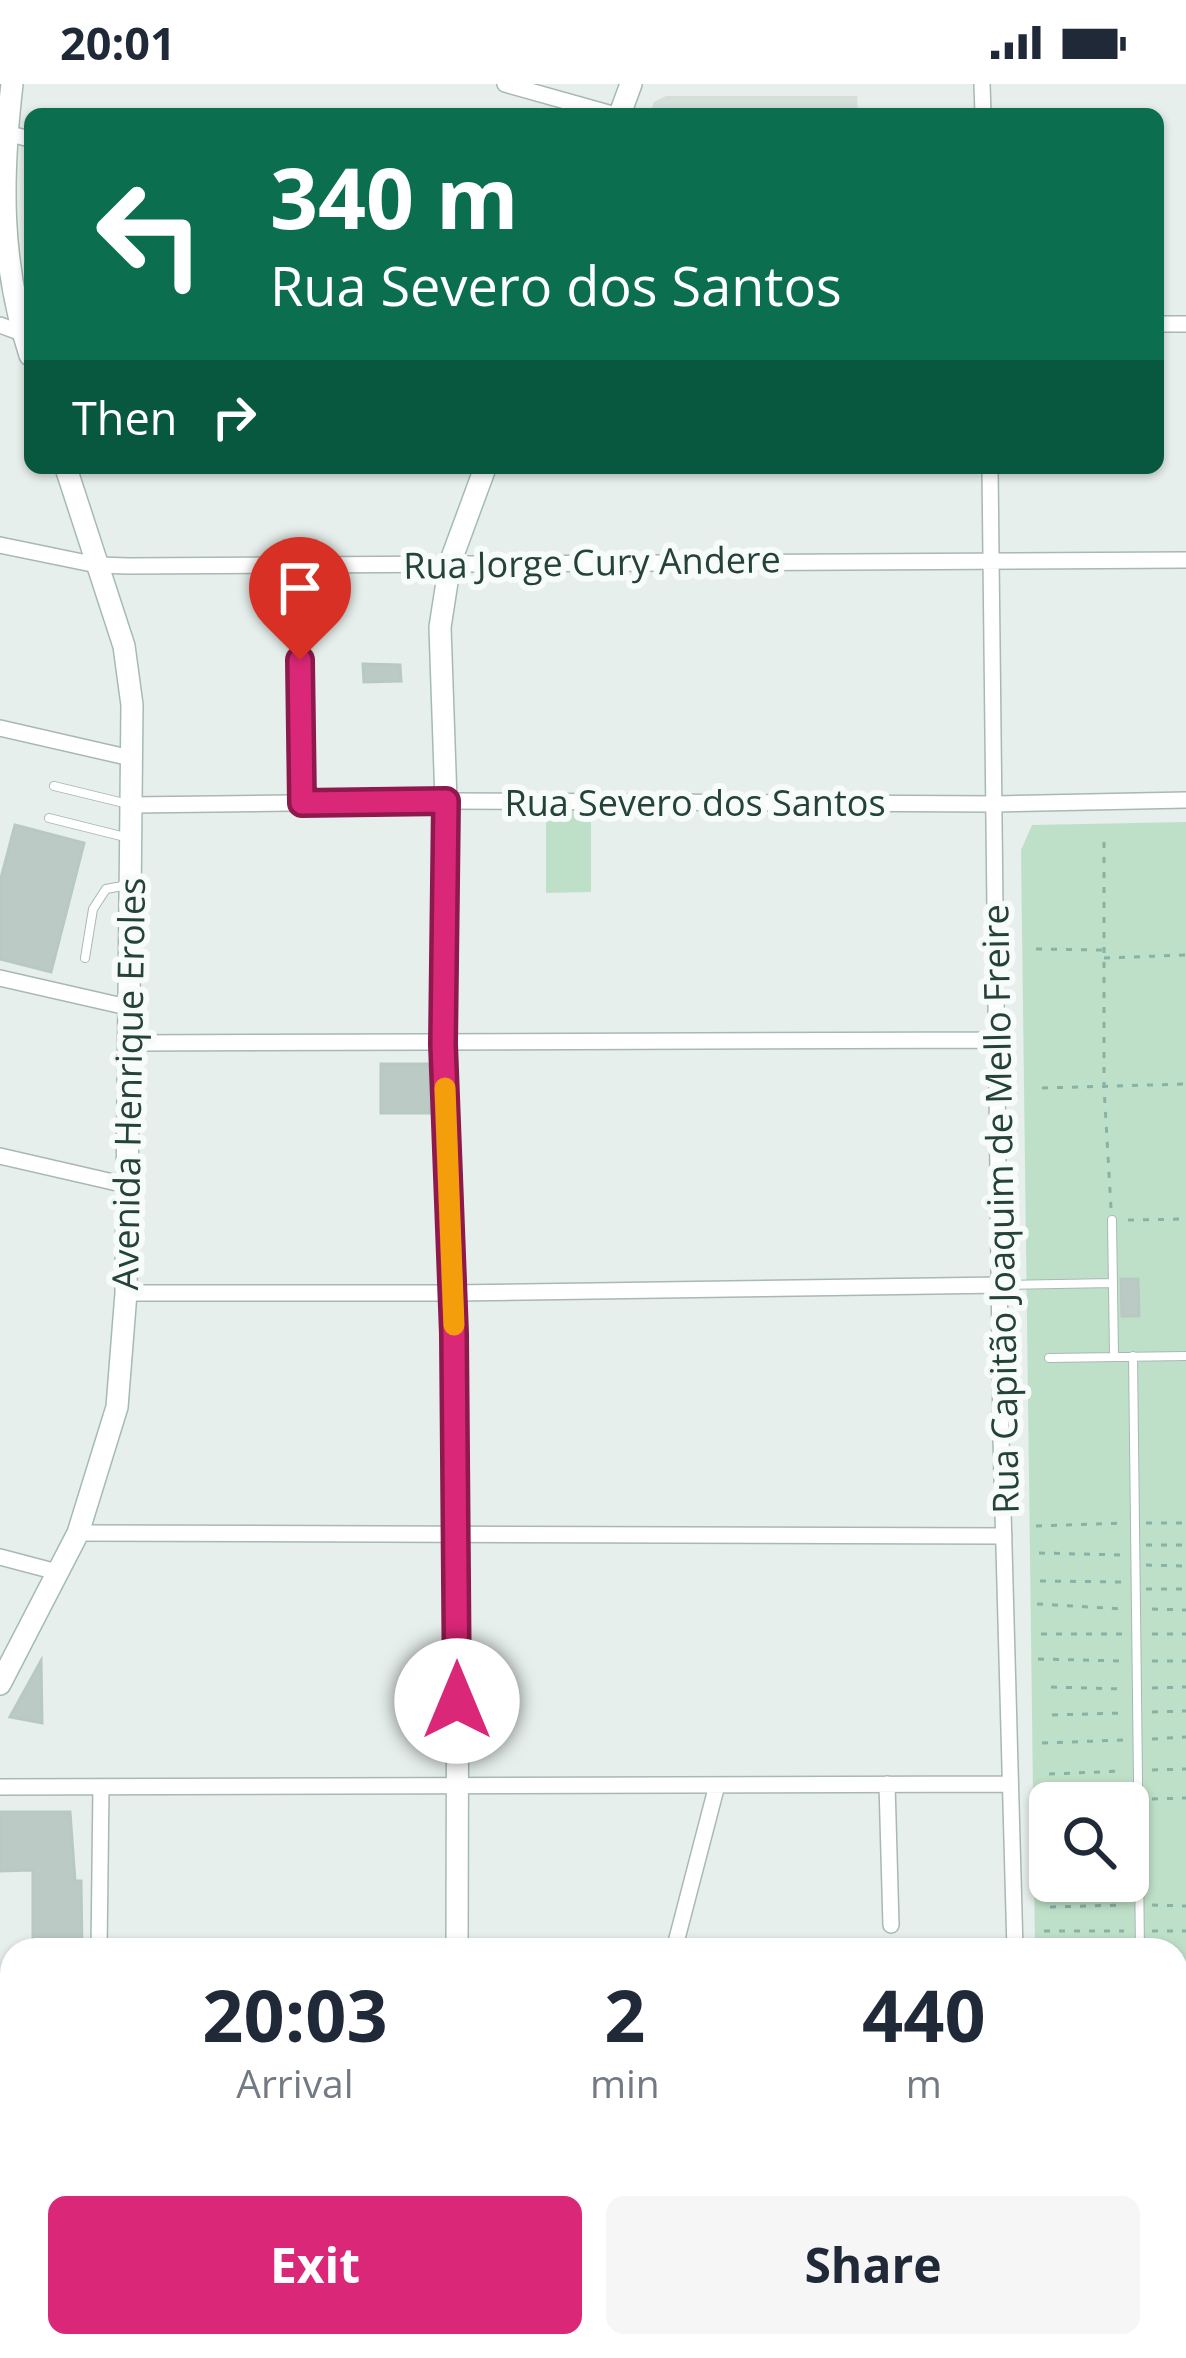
<!DOCTYPE html>
<html lang="en">
<head>
<meta charset="utf-8">
<style>
  body { margin:0; font-family:"Open Sans",sans-serif; background:#f6f6f7; color:#1f2937; height:100vh; display:flex; flex-direction:column; font-size:45px; white-space:nowrap }
  * { box-sizing:border-box; margin:0 }
  p { font-size:39px; color:#747a83 }
  .icon { flex:none; width:66px; height:66px; fill:none; stroke:currentColor; stroke-width:2; stroke-linecap:round; stroke-linejoin:round }
  .map { position:relative; flex:1; overflow:hidden }
  .details { position:absolute; left:0px; top:1854px; width:1188px; height:420px; display:flex; flex-direction:column; background:#fff; border-radius:36px 36px 0 0; box-shadow:0 3px 9px #0004 }
  .details>* { flex:none }
  .banner { position:absolute; left:24px; top:24px; width:1140px; height:366px; border-radius:18px; box-shadow:0 3px 9px #0004; background:#0b6e4f; color:#fff; overflow:hidden }
  .tools { position:absolute; left:1029px; top:1698px; display:grid; gap:24px }
  .tools a { display:grid; place-items:center; width:120px; height:120px; border-radius:18px; background:#fff; box-shadow:0 3px 9px #0004; font-size:60px }
  .pin { position:absolute; display:grid; place-items:center; width:102px; height:102px; color:#fff; margin:-123px -51px; border-radius:50% 50% 50% 0; rotate:-45deg; box-shadow:0 0 12px #0007 }
  .pin .icon { rotate:45deg }
  .me { position:absolute; width:132px; margin:-66px; rotate:0deg; stroke-linejoin:round; filter:drop-shadow(0 0 9px #0008) }
  .turn { display:flex; align-items:center; gap:42px; height:252px; padding:0 48px; font-size:54px }
  .turn .icon { width:156px; height:156px; stroke-width:2.5 }
  .turn b { display:block; font-size:84px; line-height:102px }
  .then { display:flex; align-items:center; height:114px; padding:0 48px; background:#0003; gap:24px; font-size:45px }
  .eta { display:flex; justify-content:space-evenly; align-items:center; height:204px; text-align:center }
  .eta b { font-size:72px; font-weight:700; line-height:84px }
  .cta { display:flex; gap:24px; margin-top:auto; padding:24px 48px }
  .cta a { flex:1; height:138px; border-radius:18px; background:#db2777; color:#fff; font-size:48px; font-weight:700; line-height:138px; text-align:center }
  .cta a+a { background:#f6f6f7; color:#1f2937 }
  .status { display:flex; justify-content:space-between; align-items:center; height:84px; padding:0 60px; background:#fff; direction:ltr }
  .status svg { height:33px; fill:currentColor }
  .map>svg:first-child { display:block }
  .built { fill:#d4dfda }
  .green { fill:#bfe0c8; fill-rule:evenodd }
  .building { fill:#bbcac4; stroke:#b8c9c2; stroke-width:3 }
  .lines { fill:none; stroke-linecap:round; stroke-linejoin:round }
  .lane-casing { stroke:#a8b8b2; stroke-width:10 }
  .street-casing { stroke:#a8b8b2; stroke-width:18 }
  .secondary-casing { stroke:#a4bbb3; stroke-width:24 }
  .path { stroke:#86b3a5; stroke-width:3; stroke-dasharray:6 9; stroke-linecap:butt }
  .lane { stroke:#fff; stroke-width:8 }
  .street { stroke:#fff; stroke-width:15 }
  .secondary { stroke:#fff; stroke-width:21 }
  .route-casing { stroke:#8e194d; stroke-width:30 }
  .route { stroke:#db2777; stroke-width:21 }
  .slow { stroke:#f59e0b; stroke-width:21 }
  .labels { text-anchor:middle; dominant-baseline:central; stroke-width:12; stroke-linejoin:round; paint-order:stroke }
  .street-label { font-size:36px; fill:#24423a; stroke:#f7fbf9 }
</style>
</head>
<body>
<div class="status"><b>20:01</b><svg viewBox="0 0 49 12"><path d="M0 12V9h3v3zM5 12V6h3v6zM10 12V3h3v9zM15 12V0h3v12zM26 1h20v11H26zM47 4h2v5h-2z"/></svg></div>
<div class="map">
<svg width="1186" height="2274" viewBox="0 0 1186 2274">
  <rect width="100%" height="100%" fill="#e6efeb"/>
  <path class="built" d="M 666,12 L 857,12 L 858,30 L 650,30 L 654,18 Z
    M 641,2262 L 870,2262 L 865,2274 L 635,2274 Z"/>
  <path class="green" d="M 546,726 L 591,726 L 591,808 L 546,809 Z
    M 1186,738 L 1186,2021 L 1176,2022 L 1176,1866 L 1035,1866 L 1021,766 L 1032,741 ZM 1050,1719 L 1128,1719 L 1128,1797 L 1050,1797 Z"/>
  <path class="building" d="M 363,580 L 400,581 L 401,597 L 364,598 Z
    M 15,741 L 84,759 L 51,888 L 0,875 L 0,798 Z
    M 381,980 L 429,980 L 430,1029 L 381,1029 Z
    M 1121,1195 L 1138,1195 L 1139,1232 L 1122,1232 Z
    M 41,1577 L 42,1639 L 10,1633 Z
    M 0,1728 L 70,1728 L 75,1797 L 81,1797 L 82,1866 L 33,1862 L 33,1786 L 0,1787 Z"/>
  <g class="lines">
    <g class="lane-casing">
      <path id="lane" d="M 54,702 L 128,720
        M 49,734 L 129,754
        M 85,874 L 93,825 L 106,805 L 128,801
        M 1112,1136 L 1114,1271
        M 1002,1201 L 1113,1199
        M 1133,1272 L 1140,1866
        M 1049,1274 L 1186,1272"/>
    </g>
    <g class="street-casing">
      <path id="street" d="M 505,0 L 612,30
        M 982,0 L 983,30
        M 6,49 L 30,55
        M 1158,240 L 1186,240
        M 0,241 L 27,251
        M 990,384 L 1001,1354 L 1015,1866
        M 0,461 L 97,481 L 129,482 L 1186,476
        M 299,481 L 302,719
        M 0,644 L 131,674
        M 132,721 L 446,717 L 996,720 L 1186,716
        M 0,894 L 127,923
        M 127,959 L 999,956
        M 0,1072 L 126,1101
        M 126,1209 L 453,1209 L 1002,1201
        M 78,1449 L 1004,1452
        M 0,1473 L 57,1488
        M 887,1700 L 891,1841
        M 0,1703 L 1010,1700
        M 99,1866 L 101,1703
        M 674,1866 L 717,1701
        M 1176,2043 L 1186,2043
        M 0,2077 L 12,2073
        M 1020,2262 L 1020,2274
        M 161,2274 L 172,2262
        M 373,2274 L 383,2262
        M 882,2274 L 887,2262"/>
    </g>
    <g class="secondary-casing">
      <path id="secondary" d="M 12,0 C 1,96 0,178 30,271
        M 620,30 L 631,0
        M 0,1600 L 78,1449 L 117,1323 L 126,1209 L 132,621 L 124,562 L 66,384
        M 457,1866 L 458,1452 L 443,960 L 446,717 L 440,543 L 450,479 L 485,384
        M 466,2262 L 467,2274"/>
    </g>
    <path class="path" d="M 1104,758 L 1104,1003 L 1111,1124
      M 1036,865 L 1103,866
      M 1104,874 L 1186,871
      M 1042,1004 L 1186,1000
      M 1128,1136 L 1186,1135
      M 1146,1439 L 1186,1439
      M 1036,1442 L 1124,1439
      M 1146,1461 L 1186,1461
      M 1039,1469 L 1121,1471
      M 1146,1481 L 1186,1482
      M 1040,1497 L 1122,1498
      M 1146,1505 L 1186,1505
      M 1037,1520 L 1124,1525
      M 1152,1525 L 1186,1526
      M 1041,1550 L 1124,1550
      M 1152,1550 L 1186,1550
      M 1038,1575 L 1124,1577
      M 1152,1577 L 1186,1577
      M 1051,1603 L 1124,1605
      M 1152,1604 L 1186,1603
      M 1152,1628 L 1186,1627
      M 1052,1631 L 1124,1629
      M 1152,1655 L 1186,1653
      M 1042,1659 L 1124,1656
      M 1152,1686 L 1186,1685
      M 1049,1690 L 1124,1687
      M 1152,1715 L 1186,1714
      M 1047,1719 L 1124,1716
      M 1152,1821 L 1186,1822
      M 1050,1823 L 1124,1821
      M 1044,1847 L 1124,1847
      M 1152,1847 L 1186,1847
      M 1176,1872 L 1186,1872
      M 1176,1900 L 1186,1900
      M 1176,1925 L 1186,1925
      M 1176,1952 L 1186,1952
      M 1176,1980 L 1186,1980
      M 909,2274 L 915,2262
      M 954,2274 L 975,2262"/>
    <use href="#lane" class="lane"/>
    <use href="#street" class="street"/>
    <use href="#secondary" class="secondary"/>
  </g>
  <g class="lines">
    <g class="route-casing">
      <path id="route" d="M 300,576 L 302,719 L 446,717 L 443,960 L 454,1250 L 457,1617"/>
    </g>
    <use href="#route" class="route"/>
    <path class="slow" d="M 445,1004 L 454,1241"/>
  </g>
  <g class="labels">
    <g class="street-label">
      <text transform="translate(592 478) rotate(-1)">Rua Jorge Cury Andere</text>
      <text x="695" y="718">Rua Severo dos Santos</text>
      <text transform="translate(128 1000) rotate(-89)">Avenida Henrique Eroles</text>
      <text transform="translate(1000 1125) rotate(-91)">Rua Capitão Joaquim de Mello Freire</text>
    </g>
  </g>
</svg>
<div class="tools">
<a><svg class="icon" aria-label="search" viewBox="0 0 24 24"><circle cx="10" cy="10" r="6"/><path d="M15 15l6 6"/></svg></a>
</div>
<div class="pin" style="left:300px;top:576px;background:#d93025"><svg class="icon" aria-label="arrive" viewBox="0 0 24 24"><path d="M6 21V4h12l-3 4 3 4H6"/></svg></div>
<svg class="me" style="left:457px;top:1617px" viewBox="-20 -20 40 40"><circle r="19" fill="#fff"/><path d="M0-13L10 11 0 6-10 11z" fill="#db2777"/></svg>
<div class="banner">
<div class="turn"><svg class="icon" aria-label="left" viewBox="0 0 24 24"><path d="M17 20v-9H6M10 6l-5 5 5 5"/></svg><div><b>340 m</b>Rua Severo dos Santos</div></div>
<div class="then">Then<svg class="icon" aria-label="right" viewBox="0 0 24 24"><path d="M7 20v-9h11M14 6l5 5-5 5"/></svg></div>
</div>
<section class="details">
<div class="eta">
<div><b>20:03</b><p>Arrival</p></div>
<div><b>2</b><p>min</p></div>
<div><b>440</b><p>m</p></div>
</div>
<div class="cta"><a>Exit</a><a>Share</a></div>
</section>
</div>
</body>
</html>
